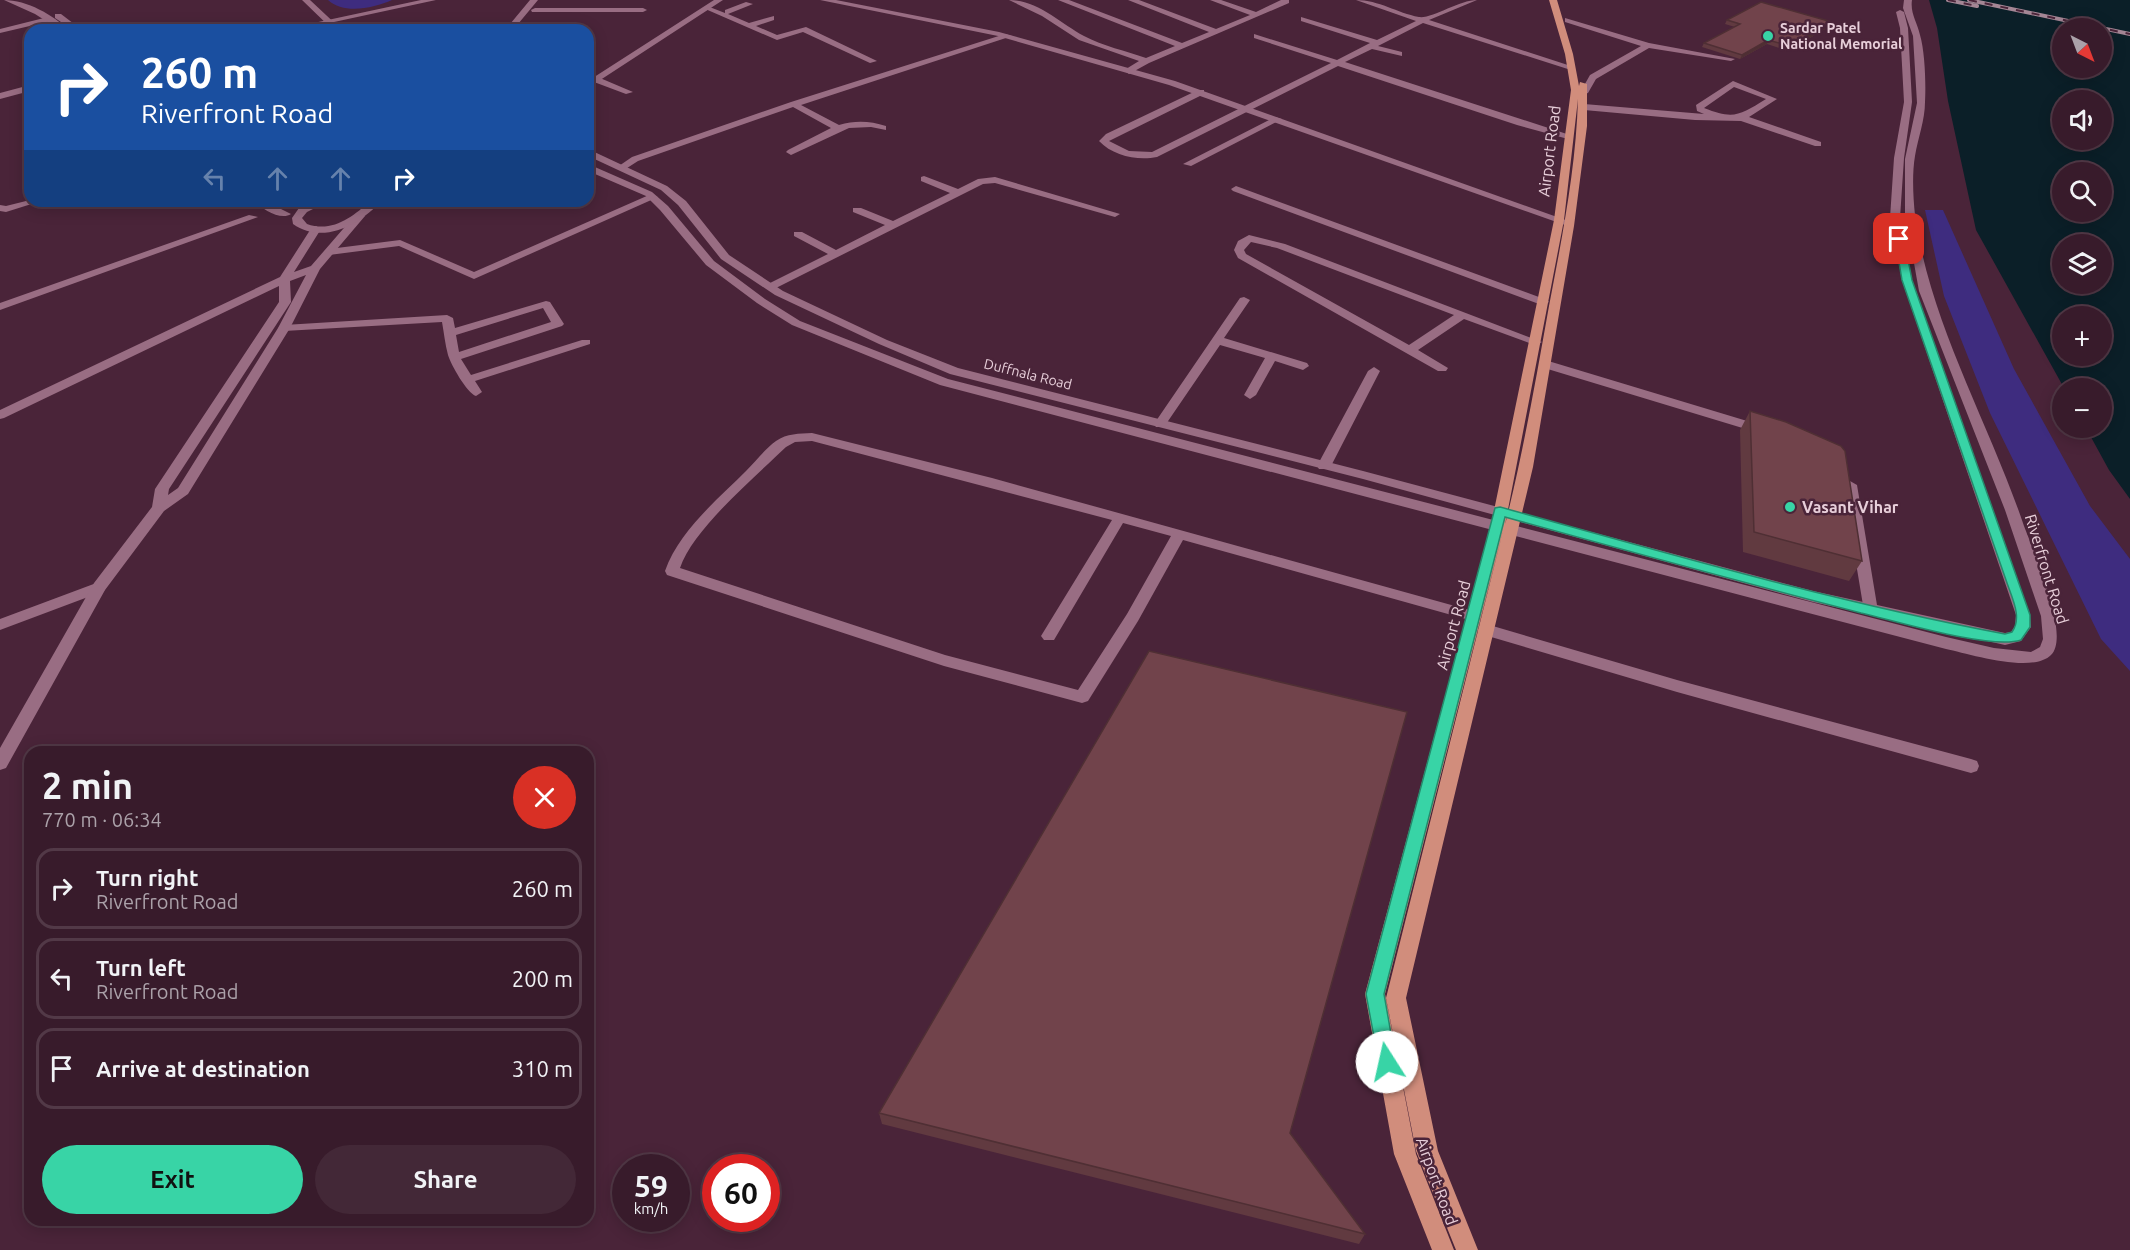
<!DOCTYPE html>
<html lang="en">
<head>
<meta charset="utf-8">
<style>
  body { margin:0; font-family:Ubuntu,sans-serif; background:#432837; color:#f1f3f6; height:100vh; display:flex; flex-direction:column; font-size:22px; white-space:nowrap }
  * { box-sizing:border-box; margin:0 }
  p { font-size:20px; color:#aba1a9 }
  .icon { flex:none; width:33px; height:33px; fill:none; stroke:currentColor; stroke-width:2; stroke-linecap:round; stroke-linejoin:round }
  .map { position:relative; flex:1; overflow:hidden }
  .sheet { position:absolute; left:24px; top:746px; width:570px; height:480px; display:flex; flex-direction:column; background:#381b2b; border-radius:18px; box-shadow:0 3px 15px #0003,0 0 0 2px #523947 }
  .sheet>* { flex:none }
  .guide { position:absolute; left:24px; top:24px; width:570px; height:183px; border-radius:18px; box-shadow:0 3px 15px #0003,0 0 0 2px #523947; background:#1a4fa0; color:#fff; overflow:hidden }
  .needle { width:39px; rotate:138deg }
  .buttons { position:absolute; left:2052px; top:18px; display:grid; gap:12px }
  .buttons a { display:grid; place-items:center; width:60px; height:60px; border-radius:50%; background:#381b2b; box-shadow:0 3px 15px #0003,0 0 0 2px #523947; font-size:30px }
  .speed { position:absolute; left:612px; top:1154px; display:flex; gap:12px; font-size:30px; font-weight:700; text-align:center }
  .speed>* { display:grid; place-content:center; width:78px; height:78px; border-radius:50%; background:#381b2b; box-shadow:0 3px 15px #0003,0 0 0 2px #523947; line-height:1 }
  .speed small { font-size:15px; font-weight:400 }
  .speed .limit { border:9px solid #d22; background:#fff; color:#111 }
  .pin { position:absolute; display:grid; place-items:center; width:51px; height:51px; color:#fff; margin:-26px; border-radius:12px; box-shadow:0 3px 9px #0006 }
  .me { position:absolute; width:66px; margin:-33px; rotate:350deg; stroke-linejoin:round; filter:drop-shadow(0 0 4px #0008) }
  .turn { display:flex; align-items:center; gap:21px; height:126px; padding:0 18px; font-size:27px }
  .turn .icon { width:78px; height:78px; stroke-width:2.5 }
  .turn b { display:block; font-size:42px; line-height:51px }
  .lanes { display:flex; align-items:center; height:57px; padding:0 18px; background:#0003; justify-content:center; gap:30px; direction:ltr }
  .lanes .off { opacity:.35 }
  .round { display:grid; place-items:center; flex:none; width:63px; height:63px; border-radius:32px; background:#432837 }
  .summary { display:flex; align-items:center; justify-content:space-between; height:102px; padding:0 18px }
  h1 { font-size:36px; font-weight:700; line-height:45px }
  .cta { display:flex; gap:12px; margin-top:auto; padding:12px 18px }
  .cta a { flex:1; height:69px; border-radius:36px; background:#38d4a6; color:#111; font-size:24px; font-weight:700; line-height:69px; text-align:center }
  .cta a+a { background:#432837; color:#f1f3f6 }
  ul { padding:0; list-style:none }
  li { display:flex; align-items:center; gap:18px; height:81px; margin:0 12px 9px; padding:0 6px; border:3px solid #523947; border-radius:18px }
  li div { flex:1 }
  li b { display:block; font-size:22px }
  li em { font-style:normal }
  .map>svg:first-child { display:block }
  .green { fill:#3e2c7f }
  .water { fill:#0b1f28; fill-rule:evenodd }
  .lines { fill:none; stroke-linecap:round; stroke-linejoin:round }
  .minor { fill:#996d83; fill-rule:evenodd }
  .tertiary { fill:#996d83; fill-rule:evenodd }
  .secondary { fill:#996d83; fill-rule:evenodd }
  .primary { fill:#d18d7c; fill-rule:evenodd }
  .rail-casing { stroke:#a48695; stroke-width:4 }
  .rail { stroke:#4a2439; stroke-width:2; stroke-dasharray:8; stroke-linecap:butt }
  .wall { fill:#613a40 }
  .shaded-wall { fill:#4f2f34 }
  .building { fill:#71434b; stroke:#4f2f34; stroke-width:1.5 }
  .route { fill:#38d4a6; stroke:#248a6c; stroke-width:1.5 }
  .poi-dot { fill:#38d4a6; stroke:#4a2439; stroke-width:2 }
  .labels { text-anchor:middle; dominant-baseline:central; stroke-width:5; stroke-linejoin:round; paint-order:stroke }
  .far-poi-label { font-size:14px; font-weight:bold; fill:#e8cfda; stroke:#4a2439; text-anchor:start }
  .far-street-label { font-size:14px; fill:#e8cfda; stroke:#4a2439 }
  .street-label { font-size:16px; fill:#e8cfda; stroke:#4a2439 }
  .poi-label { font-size:16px; font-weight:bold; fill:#e8cfda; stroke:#4a2439; text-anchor:start }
</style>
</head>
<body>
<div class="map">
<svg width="2130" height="1250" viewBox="0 0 2130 1250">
  <rect width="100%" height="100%" fill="#4a2439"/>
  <path class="green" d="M 328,0 L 392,0 C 374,8 344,15 328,0 Z
    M 1925,210 L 1943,210 L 2014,369 L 2090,506 L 2130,559 L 2130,671 L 2101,639 L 1990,413 L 1944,296 Z"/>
  <path class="water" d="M 1929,0 L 2130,0 L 2130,499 L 2109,470 L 2086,428 L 2102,428 L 2102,388 L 2064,388 L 1976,230 L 1948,101 L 1937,28 ZM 2062,28 L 2102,28 L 2102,68 L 2062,68 ZM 2102,100 L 2102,140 L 2062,140 L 2062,100 ZM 2102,172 L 2102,212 L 2062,212 L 2062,172 ZM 2062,244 L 2102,244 L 2102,284 L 2062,284 ZM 2102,316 L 2102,356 L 2062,356 L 2062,316 Z"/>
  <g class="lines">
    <path class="minor" d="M 302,0 L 310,0 L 342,30 L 333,30 Z
      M 1009,0 C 1038,0 1060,23 1084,36 C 1103,46 1126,51 1146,58 L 1175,46 L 1058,0 L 1069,0 L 1182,43 L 1209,32 L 1128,0 L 1139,0 L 1216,29 L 1250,15 L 1210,0 L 1221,0 L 1256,12 L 1281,0 L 1289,0 L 1289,3 L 1149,63 L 1129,74 L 1125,71 L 1126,69 L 1139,61 L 1079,40 L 1042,16 Z
      M 1356,0 C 1379,0 1397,13 1419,17 C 1432,19 1459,0 1477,0 L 1429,20 L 1574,67 L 1574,71 L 1423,23 L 1378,46 L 1402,52 L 1402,56 L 1372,49 L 1345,62 L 1573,136 L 1568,139 L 1517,125 L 1338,66 L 1157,157 C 1138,161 1113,156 1099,141 L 1106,134 L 1198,90 L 1204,90 L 1204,94 L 1109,141 L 1129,151 L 1152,152 L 1331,63 L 1254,38 L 1254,34 L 1337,60 L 1370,43 L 1301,21 L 1301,17 L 1377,40 L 1416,21 Z
      M 746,2 L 753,4 L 728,14 L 749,23 L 774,16 L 774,20 L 756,26 L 777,35 L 806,27 L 877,61 L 870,63 L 803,32 L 777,40 L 703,8 L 707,6 L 725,13 L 725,10 Z
      M 535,8 L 643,8 L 647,10 L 643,12 L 532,12 L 531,10 Z
      M 48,17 L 52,19 L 51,21 L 0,33 L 0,29 Z
      M 1565,18 L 1649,43 L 1735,59 L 1731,61 L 1649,48 L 1596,79 L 1588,93 L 1585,94 L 1581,91 L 1590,75 L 1641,46 L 1565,22 Z
      M 1005,34 L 1012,36 L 801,105 L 839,125 C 856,120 870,121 886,126 L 886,130 L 871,127 L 849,128 L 791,155 L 786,152 L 788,150 L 831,128 L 793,107 L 638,161 L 624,170 L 616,168 L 632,157 L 791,102 Z
      M 594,78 L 600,78 L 633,92 L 626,94 L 594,82 Z
      M 1733,81 L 1777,99 L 1749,117 L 1821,142 L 1821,146 L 1815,146 L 1741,121 L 1695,120 L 1584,110 L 1580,107 L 1584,104 L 1704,114 L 1697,111 L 1696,105 ZM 1734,87 L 1766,99 C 1740,115 1734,120 1704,108 Z
      M 1275,117 L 1282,119 L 1191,166 L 1183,164 Z
      M 924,176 L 958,189 L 978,179 L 995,177 L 1120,214 L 1115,217 L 995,183 L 983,184 L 774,289 L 766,289 L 766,285 L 828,254 L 794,236 L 794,232 L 802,232 L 836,250 L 885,225 L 853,212 L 853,208 L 861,208 L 893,221 L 950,193 L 921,181 L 921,177 Z
      M 1236,186 L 1547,300 L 1549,302 L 1543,305 L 1539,304 L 1233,191 L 1231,189 Z
      M 649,195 L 658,197 L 474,279 L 399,246 L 329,255 L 324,252 L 329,249 L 400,240 L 474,272 Z
      M 30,200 L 41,201 L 6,212 L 0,211 L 0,205 L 6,206 Z
      M 249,215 L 258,217 L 0,310 L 0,303 Z
      M 1249,235 L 1285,244 L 1542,342 L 1536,345 L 1532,344 L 1464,319 L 1418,350 L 1448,368 L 1446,371 L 1438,371 L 1238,258 L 1234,250 L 1238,241 ZM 1251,242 L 1277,248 L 1454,315 L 1409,345 L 1246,254 L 1244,250 Z
      M 1244,297 L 1250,300 L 1224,338 L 1307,363 L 1309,366 L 1303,370 L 1275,361 L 1256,395 L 1250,399 L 1244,395 L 1265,358 L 1220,345 L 1164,427 L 1156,427 L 1154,424 L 1156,421 L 1240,298 Z
      M 546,301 L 550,302 L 564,324 L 562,326 L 461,359 L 471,375 L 582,340 L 590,340 L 590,344 L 475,381 L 482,392 L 476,396 C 467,393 451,365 448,355 C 445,344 444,333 442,322 L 284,331 L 278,328 L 284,325 L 447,315 L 453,318 L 455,328 ZM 543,308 L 551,322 L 459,352 L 456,335 Z
      M 1545,360 L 1767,427 L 1769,430 L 1767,433 L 1759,433 L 1541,367 L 1541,361 Z
      M 1374,367 L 1380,371 L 1331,466 L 1329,469 L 1319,469 L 1317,466 L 1368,371 Z
      M 812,433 L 992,478 L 1473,611 L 1478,612 L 1480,616 L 1478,620 L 1473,621 L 1183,540 L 1138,621 L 1088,701 L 1082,703 L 944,666 L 667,575 L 665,571 C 679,531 717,500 746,471 C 756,461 765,449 776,441 C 787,433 799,434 812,433 ZM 812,441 L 1112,520 L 1041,636 L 1044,640 L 1054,640 L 1123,523 L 1171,536 L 1127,614 L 1078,690 L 945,655 L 680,568 C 693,529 755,477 786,447 L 795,442 Z
      M 1850,481 L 1857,485 L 1878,611 L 1876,615 L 1866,615 L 1864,611 L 1843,485 Z
      M 99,582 L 106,587 L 104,591 L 0,630 L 0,619 Z
      M 1486,624 L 1677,680 L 1971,759 L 1977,761 L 1979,766 L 1977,771 L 1971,773 L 1677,692 L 1481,634 L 1478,630 L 1481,626 Z"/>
    <path class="tertiary" d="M 421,0 L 436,0 L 297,30 L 281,30 Z
      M 714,0 L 723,0 L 588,88 L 588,81 Z
      M 820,0 L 836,0 L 999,32 L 1175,81 L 1574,223 L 1565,225 L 1169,85 L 998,36 Z
      M 356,214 L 365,216 L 320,269 L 290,328 L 188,494 L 164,511 L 105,590 L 6,768 L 0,770 L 0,748 L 94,583 L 152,507 L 155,489 L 279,302 L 279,286 L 4,418 L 0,419 L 0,410 L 280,277 L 312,227 L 316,226 L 321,229 L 294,272 L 311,266 ZM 306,275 L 278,328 L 178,488 L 168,495 L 169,489 L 291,302 L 290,281 Z"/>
    <path class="secondary" d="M 4,0 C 27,0 53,15 69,30 L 60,30 L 35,14 Z
      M 530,0 L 538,0 L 513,30 L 505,30 Z
      M 1904,0 L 1912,0 C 1910,13 1917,22 1920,35 C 1925,52 1926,84 1925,102 C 1925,120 1918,138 1915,156 C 1912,173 1913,197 1915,215 C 1930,324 1989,422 2024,526 C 2033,550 2071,636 2051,655 C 2032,674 1970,654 1946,649 L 940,385 L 792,325 L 757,303 L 706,265 L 660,210 L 646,196 L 588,171 L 588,164 L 652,192 L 668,206 L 714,261 L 765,299 L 800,321 L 948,379 L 1946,637 L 1994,648 L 2031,652 L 2040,647 L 2043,639 L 2041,616 L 2005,510 L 1919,291 L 1905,213 L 1905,159 L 1917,103 L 1913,36 L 1903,8 Z
      M 1900,10 L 1904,12 L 1908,28 L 1912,102 L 1904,158 L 1900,218 L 1912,280 L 2030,615 L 2031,627 L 2021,641 L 2005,645 L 1813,602 L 1363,479 L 950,374 L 879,344 L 775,295 L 721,259 L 678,205 L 661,190 L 588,156 L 588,149 L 667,186 L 686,201 L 729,255 L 783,291 L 887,340 L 958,368 L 1363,471 L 1813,591 L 2005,633 L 2011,632 L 2015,626 L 2016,615 L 1902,280 L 1890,218 L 1894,158 L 1904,102 L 1900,28 L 1896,12 Z
      M 55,14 L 61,14 L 82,30 L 73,30 L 55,18 Z
      M 30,85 L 30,91 L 0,99 L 0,93 Z
      M 254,201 L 265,201 L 291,214 C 281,221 262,209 254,201 Z
      M 272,201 L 294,203 L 329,201 L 307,212 L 302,218 L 307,224 C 332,233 353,217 370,201 L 381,201 C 360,225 323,245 293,224 L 292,218 L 299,208 L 289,208 Z"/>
    <path class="primary" d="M 1549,0 L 1557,0 L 1573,54 L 1579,86 L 1580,82 L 1587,84 L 1587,126 L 1574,226 L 1533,467 L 1406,998 L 1438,1151 L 1478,1250 L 1456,1250 L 1416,1151 L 1386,998 L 1504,527 L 1385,994 L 1416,1154 L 1454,1250 L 1432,1250 L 1394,1154 L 1365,994 L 1491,525 L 1554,220 L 1571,90 L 1565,54 ZM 1578,99 C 1576,168 1562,238 1549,306 C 1536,379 1523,453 1505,525 L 1564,220 Z"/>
    <g class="rail-casing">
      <path id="rail" d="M 1948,0 L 1977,6
        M 1969,0 L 2130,34"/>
    </g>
    <use href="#rail" class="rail"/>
  </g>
  <path class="wall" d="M 1727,20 L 1830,26 L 1788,51 L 1767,44 L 1740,59 L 1702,47 L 1704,43 L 1735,27 L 1725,24 Z
    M 1750,411 L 1862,561 L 1849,581 L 1743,552 L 1740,430 Z
    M 879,1113 L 1290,1133 L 1365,1234 L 1359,1244 L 882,1124 Z"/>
  <path class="shaded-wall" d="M 1832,22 L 1830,26 L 1788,51 L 1790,46 Z
    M 1768,40 L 1767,44 L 1740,59 L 1742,55 Z"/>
  <path class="building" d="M 1761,2 L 1832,22 L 1790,46 L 1768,40 L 1742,55 L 1704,43 L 1740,24 L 1727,20 Z
    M 1750,411 L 1786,422 L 1841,446 L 1845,451 L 1862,561 L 1754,532 Z
    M 1149,651 L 1407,712 L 1290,1133 L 1365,1234 L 879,1113 Z"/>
  <path class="route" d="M 1899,236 L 1904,239 L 1912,280 L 2030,615 L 2030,627 L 2021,640 C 1990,650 1896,621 1861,613 C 1742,582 1623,550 1505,517 L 1384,994 L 1396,1062 L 1393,1069 L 1387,1071 L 1380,1069 L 1366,994 L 1495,508 L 1500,507 C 1667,553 1834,602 2005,634 L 2012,632 C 2023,617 2011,596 2006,580 L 1902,280 L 1895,239 Z"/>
  <g class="poi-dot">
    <circle cx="1768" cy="36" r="6"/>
    <circle cx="1790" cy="507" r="6"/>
  </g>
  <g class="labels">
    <g class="far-poi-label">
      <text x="1780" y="28">Sardar Patel<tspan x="1780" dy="16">National Memorial</tspan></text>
    </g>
    <g class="far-street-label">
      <text transform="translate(1028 374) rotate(14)">Duffnala Road</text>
    </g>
    <g class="street-label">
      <text transform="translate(1549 151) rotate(-83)">Airport Road</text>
      <text transform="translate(2047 569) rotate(73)">Riverfront Road</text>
      <text transform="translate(1453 625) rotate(-75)">Airport Road</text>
      <text transform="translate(1437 1181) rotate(70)">Airport Road</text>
    </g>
    <g class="poi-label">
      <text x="1802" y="507">Vasant Vihar</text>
    </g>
  </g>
</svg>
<div class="buttons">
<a><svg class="needle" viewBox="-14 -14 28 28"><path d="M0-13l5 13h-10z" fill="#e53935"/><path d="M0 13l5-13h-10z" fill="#aba1a9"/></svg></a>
<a><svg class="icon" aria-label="sound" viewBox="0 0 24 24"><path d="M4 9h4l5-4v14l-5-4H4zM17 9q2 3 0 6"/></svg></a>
<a><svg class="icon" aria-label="search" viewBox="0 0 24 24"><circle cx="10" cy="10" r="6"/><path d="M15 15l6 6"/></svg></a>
<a><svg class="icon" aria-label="layers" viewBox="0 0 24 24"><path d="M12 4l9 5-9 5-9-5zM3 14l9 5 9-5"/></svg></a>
<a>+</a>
<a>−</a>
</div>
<div class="speed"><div>59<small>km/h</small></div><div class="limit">60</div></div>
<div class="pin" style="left:1899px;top:239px;background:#d93025"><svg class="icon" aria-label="arrive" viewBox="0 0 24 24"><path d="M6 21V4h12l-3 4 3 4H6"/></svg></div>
<svg class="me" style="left:1387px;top:1062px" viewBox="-20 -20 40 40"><circle r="19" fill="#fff"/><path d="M0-13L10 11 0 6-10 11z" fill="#38d4a6"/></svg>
<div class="guide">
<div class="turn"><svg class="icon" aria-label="right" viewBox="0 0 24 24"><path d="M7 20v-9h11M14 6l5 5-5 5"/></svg><div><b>260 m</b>Riverfront Road</div></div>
<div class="lanes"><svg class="icon off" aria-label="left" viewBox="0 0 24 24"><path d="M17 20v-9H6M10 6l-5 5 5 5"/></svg><svg class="icon off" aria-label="ahead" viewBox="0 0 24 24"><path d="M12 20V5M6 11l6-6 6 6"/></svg><svg class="icon off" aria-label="ahead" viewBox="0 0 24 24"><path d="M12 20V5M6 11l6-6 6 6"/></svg><svg class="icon" aria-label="right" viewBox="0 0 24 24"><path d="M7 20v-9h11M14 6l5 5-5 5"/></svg></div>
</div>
<section class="sheet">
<div class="summary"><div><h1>2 min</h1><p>770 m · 06:34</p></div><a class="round" style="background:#d93025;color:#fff"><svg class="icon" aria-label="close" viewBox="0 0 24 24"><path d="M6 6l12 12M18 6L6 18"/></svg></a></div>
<ul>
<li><svg class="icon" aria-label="right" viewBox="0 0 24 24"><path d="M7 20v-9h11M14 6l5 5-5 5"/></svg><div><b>Turn right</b><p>Riverfront Road</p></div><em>260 m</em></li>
<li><svg class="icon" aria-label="left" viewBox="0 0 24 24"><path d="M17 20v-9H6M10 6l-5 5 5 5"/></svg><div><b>Turn left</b><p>Riverfront Road</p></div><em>200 m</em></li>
<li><svg class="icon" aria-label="arrive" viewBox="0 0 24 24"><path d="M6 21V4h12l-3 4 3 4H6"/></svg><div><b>Arrive at destination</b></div><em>310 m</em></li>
</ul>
<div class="cta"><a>Exit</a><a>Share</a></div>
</section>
</div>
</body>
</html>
